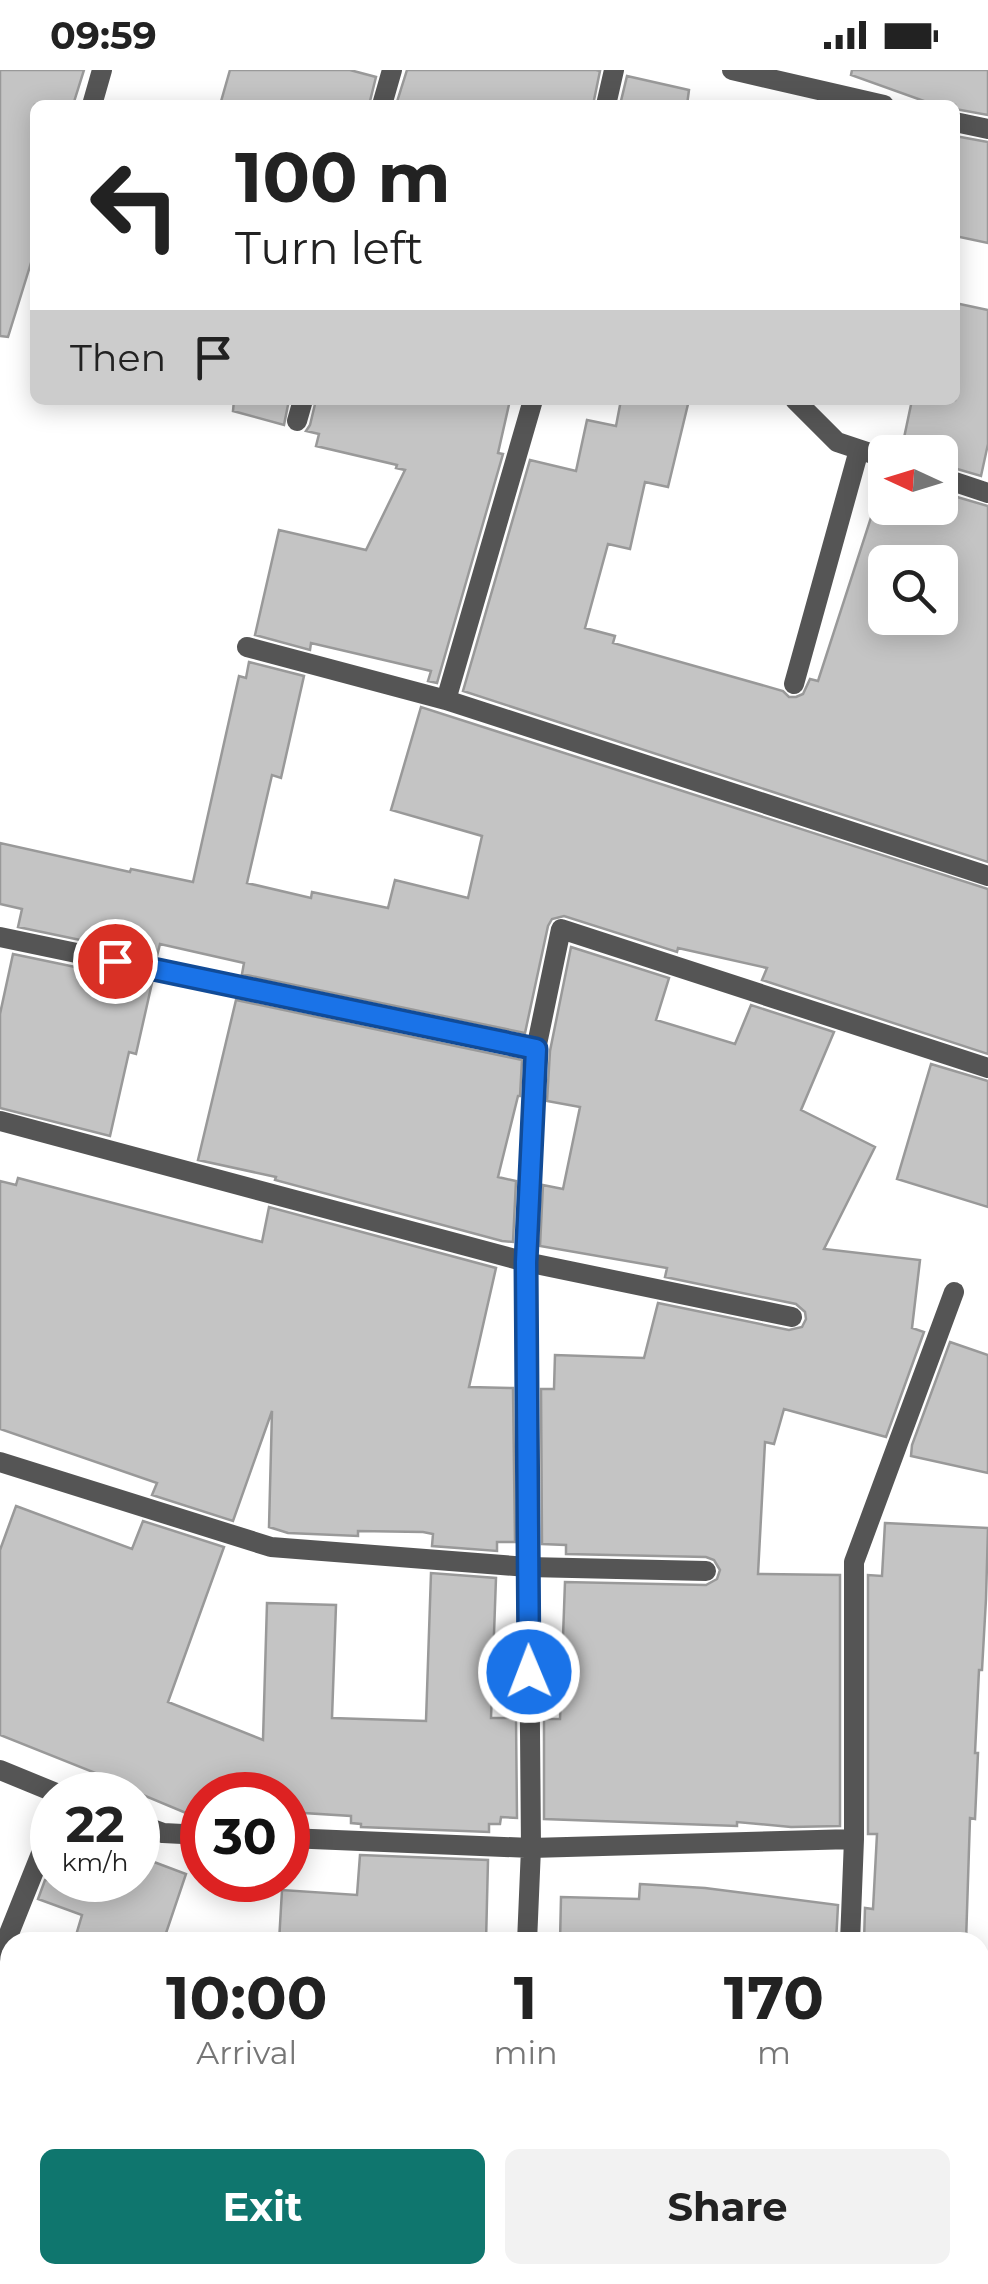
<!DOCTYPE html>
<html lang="en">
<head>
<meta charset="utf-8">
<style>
  body { margin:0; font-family:Montserrat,sans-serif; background:#f2f2f2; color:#222; height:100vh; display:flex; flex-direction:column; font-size:38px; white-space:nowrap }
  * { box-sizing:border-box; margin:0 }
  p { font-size:32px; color:#767676 }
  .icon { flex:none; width:55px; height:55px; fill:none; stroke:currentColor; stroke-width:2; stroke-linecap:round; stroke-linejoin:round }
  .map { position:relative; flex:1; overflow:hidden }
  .drawer { position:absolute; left:0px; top:1862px; width:990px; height:352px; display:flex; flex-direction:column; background:#fff; border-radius:30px 30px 0 0; box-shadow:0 5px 25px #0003 }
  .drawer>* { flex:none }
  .banner { position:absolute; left:30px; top:30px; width:930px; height:305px; border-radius:15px; box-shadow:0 5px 25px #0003; background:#fff; color:#222; overflow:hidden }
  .needle { width:65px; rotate:274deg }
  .buttons { position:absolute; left:868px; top:365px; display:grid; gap:20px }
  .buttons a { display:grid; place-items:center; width:90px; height:90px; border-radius:15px; background:#fff; box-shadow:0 5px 25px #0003; font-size:50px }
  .speed { position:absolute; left:30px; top:1702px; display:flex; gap:20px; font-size:50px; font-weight:700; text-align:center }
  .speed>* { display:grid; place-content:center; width:130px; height:130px; border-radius:50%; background:#fff; box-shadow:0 5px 25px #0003; line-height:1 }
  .speed small { font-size:25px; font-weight:400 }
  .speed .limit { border:15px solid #d22; background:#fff; color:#111 }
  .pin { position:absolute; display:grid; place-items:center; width:85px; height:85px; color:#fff; margin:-42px; border:5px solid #fff; border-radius:50%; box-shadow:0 2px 10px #0007 }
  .me { position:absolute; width:110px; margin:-55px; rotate:359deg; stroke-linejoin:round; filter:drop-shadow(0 0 8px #0008) }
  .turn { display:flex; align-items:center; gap:35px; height:210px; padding:0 40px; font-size:45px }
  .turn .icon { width:130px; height:130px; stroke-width:2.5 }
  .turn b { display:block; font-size:70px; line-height:85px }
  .then { display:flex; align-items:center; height:95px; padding:0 40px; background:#0003; gap:20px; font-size:38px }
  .eta { display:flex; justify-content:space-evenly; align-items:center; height:170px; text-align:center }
  .eta b { font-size:60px; font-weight:700; line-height:70px }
  .cta { display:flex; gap:20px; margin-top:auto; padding:20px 40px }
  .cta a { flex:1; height:115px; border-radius:15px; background:#0f766e; color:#fff; font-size:40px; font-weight:700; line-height:115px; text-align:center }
  .cta a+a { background:#f2f2f2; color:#222 }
  .status { display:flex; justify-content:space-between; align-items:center; height:70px; padding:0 50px; background:#fff; direction:ltr }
  .status svg { height:28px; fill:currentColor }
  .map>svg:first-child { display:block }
  .building { fill:#c4c4c4; stroke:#999; stroke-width:2.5; fill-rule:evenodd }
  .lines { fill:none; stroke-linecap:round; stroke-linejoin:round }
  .service { stroke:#555; stroke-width:18 }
  .minor { stroke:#555; stroke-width:20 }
  .route-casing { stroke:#114b97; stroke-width:25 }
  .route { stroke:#1a73e8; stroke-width:18 }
</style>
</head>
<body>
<div class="status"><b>09:59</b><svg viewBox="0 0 49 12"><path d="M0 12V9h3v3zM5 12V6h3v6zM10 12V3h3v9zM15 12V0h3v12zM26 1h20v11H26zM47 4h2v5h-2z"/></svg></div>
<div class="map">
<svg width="988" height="2214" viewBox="0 0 988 2214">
  <rect width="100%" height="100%" fill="#fff"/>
  <path class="building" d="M 0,0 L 84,0 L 73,35 L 35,35 L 35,180 L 8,267 L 0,266 Z
    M 230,0 L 350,0 L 376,7 L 369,35 L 220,35 Z
    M 407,0 L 596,0 L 600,1 L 593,35 L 396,35 Z
    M 852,0 L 988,0 L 988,45 L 955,39 L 955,35 L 935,35 L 851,5 Z
    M 627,6 L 689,20 L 687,35 L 620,35 Z
    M 955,66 L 988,72 L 988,173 L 955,166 Z
    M 955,233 L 988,240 L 988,374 L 981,406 L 940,394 L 940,382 L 901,382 L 912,330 L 955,330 Z
    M 234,330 L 289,330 L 284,355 L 233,341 Z
    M 316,330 L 510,330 L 498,383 L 503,384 L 437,613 L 428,611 L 431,601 L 311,573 L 310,580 L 255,565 L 279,460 L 366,480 L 405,400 L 396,398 L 397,395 L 316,376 L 319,364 L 306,361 L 310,355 Z
    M 621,330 L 689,330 L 668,417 L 645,412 L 630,479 L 608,474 L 585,558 L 615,566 L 613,573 L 783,621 L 789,627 L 796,627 L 803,624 L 810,609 L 818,611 L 878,426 L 885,428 L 885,438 L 940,438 L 940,422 L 988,436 L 988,792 L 463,621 L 530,390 L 576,401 L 587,350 L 616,356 ZM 885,492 L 940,492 L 940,548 L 885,548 Z
    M 249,592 L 304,606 L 281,708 L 272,705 L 247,813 L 311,828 L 312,822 L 388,838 L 395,810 L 468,828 L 482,766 L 391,740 L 421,637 L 988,819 L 988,984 L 762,910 L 767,898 L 678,878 L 677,882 L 564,846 L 552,849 L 548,856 L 525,963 L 242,904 L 244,893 L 160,874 L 157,886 L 18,857 L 22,839 L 0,834 L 0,773 L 130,802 L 131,799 L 193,812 L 239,606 L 246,608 Z
    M 571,877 L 669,908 L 656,950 L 735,974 L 751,935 L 834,962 L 801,1040 L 875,1077 L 824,1179 L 920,1190 L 912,1258 L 924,1262 L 886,1367 L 784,1339 L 774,1374 L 765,1372 L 758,1504 L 840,1505 L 840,1756 L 791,1757 L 737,1752 L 737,1756 L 544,1749 L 544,1649 L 560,1649 L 565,1512 L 706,1515 L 717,1509 L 720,1500 L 714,1490 L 706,1487 L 566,1484 L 566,1475 L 542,1474 L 541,1319 L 554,1319 L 555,1285 L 644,1288 L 658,1233 L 789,1260 L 802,1257 L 806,1249 L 805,1242 L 796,1234 L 665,1207 L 667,1198 L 540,1176 L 543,1115 L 563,1119 L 580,1037 L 547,1031 L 550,981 Z
    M 13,884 L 152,913 L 136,984 L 129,982 L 110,1066 L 0,1038 L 0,944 Z
    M 236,930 L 522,990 L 520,1026 L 518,1026 L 498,1107 L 516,1111 L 513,1172 L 502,1171 L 275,1110 L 276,1107 L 198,1090 Z
    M 931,994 L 988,1011 L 988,1137 L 897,1109 Z
    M 18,1108 L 262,1172 L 269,1137 L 496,1198 L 469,1317 L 513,1318 L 515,1472 L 497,1472 L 497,1481 L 432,1476 L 433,1464 L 423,1462 L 358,1461 L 358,1466 L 288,1463 L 269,1457 L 272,1341 L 233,1451 L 152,1425 L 157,1413 L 0,1359 L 0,1111 L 16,1115 Z
    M 950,1272 L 988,1285 L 988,1403 L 911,1386 L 912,1375 Z
    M 16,1436 L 132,1479 L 143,1451 L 224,1477 L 168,1632 L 263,1670 L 267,1533 L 336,1535 L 332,1648 L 426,1651 L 431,1503 L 496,1508 L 491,1648 L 516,1648 L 517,1748 L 501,1747 L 500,1754 L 489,1754 L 489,1762 L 361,1757 L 361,1754 L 351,1753 L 351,1746 L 288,1742 L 288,1725 L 202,1725 L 202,1737 L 198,1748 L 138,1723 L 138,1720 L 0,1665 L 0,1480 Z
    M 885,1453 L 988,1458 L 986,1529 L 982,1600 L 979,1600 L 975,1683 L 978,1683 L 975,1749 L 970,1748 L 966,1872 L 864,1872 L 865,1838 L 873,1839 L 877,1764 L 868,1764 L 868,1505 L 882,1506 Z
    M 360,1785 L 488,1790 L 486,1872 L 279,1872 L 282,1820 L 357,1825 Z
    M 138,1786 L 186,1804 L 163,1872 L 74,1872 L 82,1845 L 38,1829 L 45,1810 L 138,1810 Z
    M 640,1814 L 705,1818 L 838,1835 L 836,1872 L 560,1872 L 561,1827 L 639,1829 Z"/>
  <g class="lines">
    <path class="service" d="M 572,2214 L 572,2205"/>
    <path class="minor" d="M 732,0 L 884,35
      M 92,35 L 102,0
      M 382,35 L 392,0
      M 606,35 L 614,0
      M 955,52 L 988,59
      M 795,330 L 837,372 L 885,388
      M 297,351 L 303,330
      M 940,407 L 988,423
      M 247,577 L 446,630 L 988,806
      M 794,614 L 859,380
      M 446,630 L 533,330
      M 0,867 L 536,979
      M 0,1051 L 526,1192 L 792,1247
      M 0,1392 L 271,1477 L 528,1497 L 706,1501
      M 0,1700 L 61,1725
      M 138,1754 L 163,1763 L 202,1765
      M 288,1768 L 531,1778 L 854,1769
      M 527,1872 L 531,1778 L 526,1192 L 536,979 L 561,859 L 988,998
      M 850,1872 L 854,1769 L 854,1492 L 954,1222
      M 0,1886 L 52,1756
      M 0,2043 L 10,2043
      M 980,2090 L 988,2091"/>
  </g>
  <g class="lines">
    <g class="route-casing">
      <path id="route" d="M 115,891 L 536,979 L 526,1192 L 529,1602"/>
    </g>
    <use href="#route" class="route"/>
  </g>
</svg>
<div class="buttons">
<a><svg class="needle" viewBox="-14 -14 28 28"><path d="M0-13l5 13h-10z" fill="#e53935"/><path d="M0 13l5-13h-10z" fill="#767676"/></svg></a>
<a><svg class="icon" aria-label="search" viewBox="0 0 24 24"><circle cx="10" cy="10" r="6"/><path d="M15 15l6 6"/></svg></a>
</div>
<div class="speed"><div>22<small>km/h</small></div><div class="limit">30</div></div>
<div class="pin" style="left:115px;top:891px;background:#d93025"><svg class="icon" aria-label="arrive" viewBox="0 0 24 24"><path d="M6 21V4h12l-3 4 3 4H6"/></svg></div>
<svg class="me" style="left:529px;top:1602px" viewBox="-20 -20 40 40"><circle r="17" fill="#1a73e8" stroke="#fff" stroke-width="3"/><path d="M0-11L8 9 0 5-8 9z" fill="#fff"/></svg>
<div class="banner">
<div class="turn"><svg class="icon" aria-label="left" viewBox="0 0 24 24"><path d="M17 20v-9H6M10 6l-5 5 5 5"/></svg><div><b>100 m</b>Turn left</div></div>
<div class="then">Then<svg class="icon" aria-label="arrive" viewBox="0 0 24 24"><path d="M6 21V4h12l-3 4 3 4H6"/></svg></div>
</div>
<section class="drawer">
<div class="eta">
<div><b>10:00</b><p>Arrival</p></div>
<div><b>1</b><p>min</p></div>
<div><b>170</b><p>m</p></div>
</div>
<div class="cta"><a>Exit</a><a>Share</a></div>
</section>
</div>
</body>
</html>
